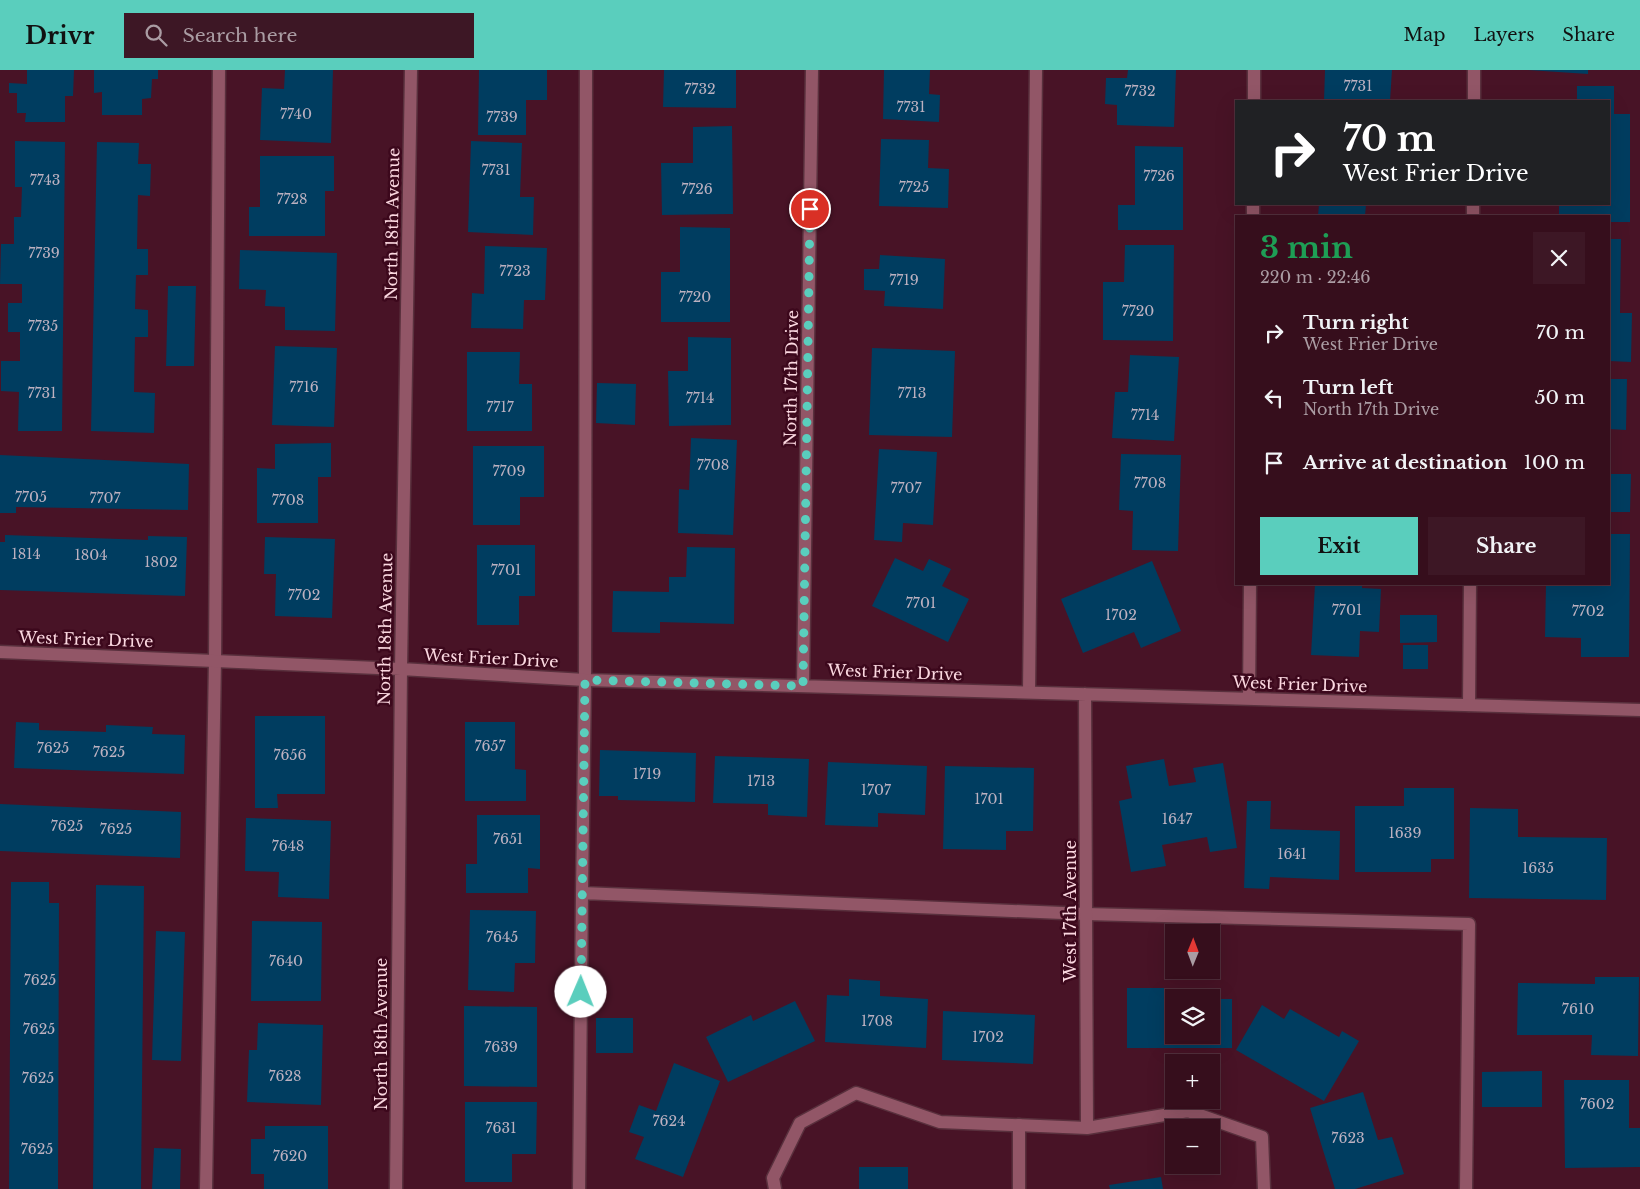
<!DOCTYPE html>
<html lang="en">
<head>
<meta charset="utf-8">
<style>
  body { margin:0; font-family:"Libre Baskerville",serif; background:#3d1725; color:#f1f3f6; height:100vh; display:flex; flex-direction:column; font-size:19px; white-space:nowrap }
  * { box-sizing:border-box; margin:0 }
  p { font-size:16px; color:#aa9ca3 }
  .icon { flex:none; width:28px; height:28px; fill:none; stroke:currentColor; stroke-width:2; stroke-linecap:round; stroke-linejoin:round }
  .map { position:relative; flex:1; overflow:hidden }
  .panel { position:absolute; left:1235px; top:145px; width:375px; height:370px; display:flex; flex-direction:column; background:#360e1c; border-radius:0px; box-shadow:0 5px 20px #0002,0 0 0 1px #502e3b }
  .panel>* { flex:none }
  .top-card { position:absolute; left:1235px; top:30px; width:375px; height:105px; border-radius:0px; box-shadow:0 5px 20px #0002,0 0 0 1px #502e3b; background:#202124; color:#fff; overflow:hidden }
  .needle { width:32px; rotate:1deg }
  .buttons { position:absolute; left:1165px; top:854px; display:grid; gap:10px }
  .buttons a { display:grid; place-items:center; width:55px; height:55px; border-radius:0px; background:#360e1c; box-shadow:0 5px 20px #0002,0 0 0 1px #502e3b; font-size:25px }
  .pin { position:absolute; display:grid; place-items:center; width:42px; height:42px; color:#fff; margin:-21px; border:2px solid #fff; border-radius:50%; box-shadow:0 1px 5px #0007 }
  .me { position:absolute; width:55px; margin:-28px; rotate:1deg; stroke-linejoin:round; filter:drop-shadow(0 0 4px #0008) }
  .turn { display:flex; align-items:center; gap:18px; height:105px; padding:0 25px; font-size:22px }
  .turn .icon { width:65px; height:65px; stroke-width:2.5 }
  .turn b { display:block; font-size:35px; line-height:42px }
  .round { display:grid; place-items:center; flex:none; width:52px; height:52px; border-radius:0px; background:#3d1725 }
  .head { display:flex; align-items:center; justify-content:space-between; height:85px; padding:0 25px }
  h1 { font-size:30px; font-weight:800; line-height:38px; color:#1e9e55 }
  .primary-button { display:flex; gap:10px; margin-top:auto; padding:10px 25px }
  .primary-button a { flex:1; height:58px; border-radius:0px; background:#5acebd; color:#111; font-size:20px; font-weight:800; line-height:58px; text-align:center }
  .primary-button a+a { background:#3d1725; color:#f1f3f6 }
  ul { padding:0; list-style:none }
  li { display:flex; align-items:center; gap:15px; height:65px; padding:0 25px }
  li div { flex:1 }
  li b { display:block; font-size:19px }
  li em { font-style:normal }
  header { display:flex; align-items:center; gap:30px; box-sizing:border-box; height:70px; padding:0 25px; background:#5acebd; color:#111 }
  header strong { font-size:24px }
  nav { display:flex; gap:28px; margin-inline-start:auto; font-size:18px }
  .search { width:350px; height:45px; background:#3d1725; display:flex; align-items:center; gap:12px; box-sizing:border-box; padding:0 18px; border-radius:0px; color:#aa9ca3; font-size:19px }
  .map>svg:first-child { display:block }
  .building { fill:#003d60 }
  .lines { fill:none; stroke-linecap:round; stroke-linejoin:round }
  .lane-casing { stroke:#59303d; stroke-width:15 }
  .street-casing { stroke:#59303d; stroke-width:15 }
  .lane { stroke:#925667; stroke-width:12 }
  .street { stroke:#925667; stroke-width:12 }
  .route { stroke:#5acebd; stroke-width:9; stroke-dasharray:0 16.2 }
  .labels { text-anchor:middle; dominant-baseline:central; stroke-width:5; stroke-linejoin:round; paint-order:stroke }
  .number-label { font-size:14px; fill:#bcb1c0 }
  .street-label { font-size:16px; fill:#fbd8e0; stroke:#3c081c }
</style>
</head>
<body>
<header>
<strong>Drivr</strong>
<div class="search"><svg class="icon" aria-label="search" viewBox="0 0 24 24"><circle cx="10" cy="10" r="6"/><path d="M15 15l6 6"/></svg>Search here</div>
<nav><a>Map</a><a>Layers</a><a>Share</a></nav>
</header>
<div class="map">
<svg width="1640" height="1119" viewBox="0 0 1640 1119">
  <rect width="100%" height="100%" fill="#481326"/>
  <path class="building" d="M 27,0 L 74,0 L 73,26 L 65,26 L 65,52 L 25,52 L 26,43 L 17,43 L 17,23 L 9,23 L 9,13 L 27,14 Z
    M 94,0 L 158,0 L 158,9 L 152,9 L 151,28 L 142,29 L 142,45 L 102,45 L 102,22 L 94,23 Z
    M 285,0 L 333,0 L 331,73 L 260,70 L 262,18 L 284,19 Z
    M 479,0 L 547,0 L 547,30 L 526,30 L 526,65 L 478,65 Z
    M 664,0 L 736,0 L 736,38 L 663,37 Z
    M 884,0 L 930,0 L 929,24 L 940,25 L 939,52 L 883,49 Z
    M 1128,0 L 1176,0 L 1174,57 L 1117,55 L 1117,35 L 1105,34 L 1106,8 L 1127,8 Z
    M 1325,0 L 1392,0 L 1390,31 L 1324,31 Z
    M 1528,0 L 1588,0 L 1588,4 Z
    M 1577,16 L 1614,16 L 1614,44 L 1630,44 L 1630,152 L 1609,152 L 1609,146 L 1559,146 L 1559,134 L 1609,134 L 1609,31 L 1577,31 Z
    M 732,56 L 733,144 L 662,145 L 661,93 L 693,93 L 693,57 Z
    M 881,69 L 929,70 L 928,98 L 949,99 L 948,138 L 879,136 Z
    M 15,71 L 65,72 L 62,361 L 18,361 L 19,322 L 1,321 L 1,291 L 20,291 L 20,262 L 8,262 L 8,233 L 22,233 L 22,214 L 0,214 L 1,174 L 14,174 L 14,147 L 21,147 L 22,117 L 15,117 Z
    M 471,71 L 522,73 L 520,127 L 534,127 L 533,165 L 468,162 Z
    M 97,72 L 139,73 L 138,94 L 151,94 L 150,126 L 138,125 L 137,179 L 148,179 L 148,205 L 136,205 L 135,239 L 148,240 L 148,267 L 135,267 L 134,322 L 155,323 L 154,363 L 91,361 Z
    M 1135,76 L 1183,77 L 1183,160 L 1118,160 L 1118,135 L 1135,135 Z
    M 260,86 L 334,86 L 334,121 L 325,121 L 325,166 L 249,166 L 249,137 L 260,137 Z
    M 1319,134 L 1366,134 L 1365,146 L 1318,146 Z
    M 680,157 L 730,158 L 730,252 L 661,252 L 661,202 L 680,202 Z
    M 1609,169 L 1621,169 L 1620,243 L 1632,243 L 1631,292 L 1609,291 Z
    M 1125,175 L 1174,175 L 1173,271 L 1103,270 L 1103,212 L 1124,212 Z
    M 485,176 L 547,178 L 545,230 L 524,230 L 523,259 L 471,258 L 472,223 L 484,224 Z
    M 240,180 L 337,183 L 335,261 L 285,260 L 285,237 L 265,236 L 266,220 L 239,219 Z
    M 880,185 L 945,189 L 943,239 L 884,236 L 885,221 L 864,220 L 864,199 L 879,199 Z
    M 168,216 L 196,216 L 194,296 L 166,296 Z
    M 688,267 L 731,268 L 731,355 L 669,356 L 668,301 L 688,301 Z
    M 275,276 L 337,278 L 334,357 L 272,355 Z
    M 872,278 L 955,281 L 952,367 L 869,365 Z
    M 467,282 L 520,282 L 519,314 L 532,314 L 532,361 L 467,361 Z
    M 1130,285 L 1179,287 L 1174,371 L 1112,368 L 1115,322 L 1128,322 Z
    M 1609,309 L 1627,309 L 1626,360 L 1609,359 Z
    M 597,313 L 636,314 L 635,355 L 596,353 Z
    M 691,368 L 737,370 L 733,465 L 678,463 L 679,419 L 689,420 Z
    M 331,373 L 331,407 L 318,407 L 318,453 L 257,453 L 257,398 L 275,399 L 275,374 Z
    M 473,376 L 544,376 L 544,427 L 520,427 L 520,455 L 473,455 Z
    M 879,379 L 937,382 L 933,455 L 903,453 L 902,472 L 874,470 Z
    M 1121,384 L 1181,385 L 1178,481 L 1132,480 L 1133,441 L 1119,440 Z
    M 0,385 L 189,394 L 188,440 L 16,437 L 16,443 L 0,443 Z
    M 1609,404 L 1631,404 L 1630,442 L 1609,442 Z
    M 1609,464 L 1630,464 L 1629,587 L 1581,587 L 1581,568 L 1545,567 L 1546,514 L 1609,514 Z
    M 5,465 L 148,470 L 148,466 L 187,467 L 185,526 L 0,520 L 0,472 L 5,472 Z
    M 265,467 L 335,469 L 332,548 L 275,546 L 276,504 L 264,504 Z
    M 477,475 L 535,475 L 535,526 L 519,526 L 519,555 L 477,555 Z
    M 687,477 L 735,478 L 734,554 L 660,552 L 660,563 L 612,562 L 613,521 L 669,522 L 669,507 L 686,507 Z
    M 895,488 L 923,501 L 929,489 L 951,499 L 942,516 L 969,529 L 948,572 L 872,536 Z
    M 1152,491 L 1181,561 L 1141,578 L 1134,562 L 1083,583 L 1061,529 Z
    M 1315,514 L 1362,514 L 1362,518 L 1381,519 L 1379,562 L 1360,561 L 1359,587 L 1311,585 Z
    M 1400,545 L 1437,545 L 1437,572 L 1400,573 Z
    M 1403,575 L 1428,575 L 1428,599 L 1403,599 Z
    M 255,646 L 325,646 L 325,724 L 277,724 L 278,738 L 255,738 Z
    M 16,652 L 39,653 L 39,660 L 106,662 L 106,655 L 153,657 L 152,664 L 185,665 L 184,704 L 14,698 Z
    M 465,652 L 515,652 L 515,699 L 526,700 L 526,731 L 465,731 Z
    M 600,680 L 696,683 L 695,732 L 618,730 L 618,726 L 599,726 Z
    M 715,686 L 809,689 L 807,747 L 768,745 L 768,734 L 713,733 Z
    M 1164,689 L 1169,716 L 1196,712 L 1193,698 L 1223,693 L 1237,778 L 1210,782 L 1207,767 L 1162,775 L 1166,796 L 1131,802 L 1119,731 L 1132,728 L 1126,696 Z
    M 828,692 L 927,696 L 925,745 L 878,743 L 878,757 L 825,755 Z
    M 945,696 L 1034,698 L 1033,761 L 1006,761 L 1006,780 L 943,779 Z
    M 1404,718 L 1454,718 L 1454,789 L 1431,789 L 1431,802 L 1355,802 L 1355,736 L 1404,736 Z
    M 1247,731 L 1271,731 L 1270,759 L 1340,761 L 1339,810 L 1270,807 L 1269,819 L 1244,818 Z
    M 0,734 L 181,742 L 180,788 L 0,781 Z
    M 1470,738 L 1518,739 L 1518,767 L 1607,768 L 1606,830 L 1469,828 Z
    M 477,745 L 540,745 L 540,799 L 528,798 L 528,823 L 466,823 L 466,794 L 477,794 Z
    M 246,748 L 331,751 L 329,829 L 278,827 L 279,802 L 245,801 Z
    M 11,812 L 49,812 L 49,833 L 59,833 L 58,1119 L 9,1119 Z
    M 96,815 L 144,816 L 141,1119 L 93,1119 Z
    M 470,840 L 536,841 L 535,893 L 515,893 L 514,922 L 468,920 Z
    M 252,851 L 322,852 L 321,931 L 251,931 Z
    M 156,861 L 185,862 L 181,991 L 152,990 Z
    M 1595,907 L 1639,907 L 1638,986 L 1591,985 L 1592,965 L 1517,965 L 1518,913 L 1595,914 Z
    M 849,909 L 880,911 L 880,926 L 928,929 L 926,978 L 825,972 L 827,925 L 849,926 Z
    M 1127,918 L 1177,918 L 1177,928 L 1174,928 L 1174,965 L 1211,965 L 1211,929 L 1232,929 L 1232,978 L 1127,978 Z
    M 795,931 L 815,971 L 728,1012 L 706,967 L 751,945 L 753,951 Z
    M 1262,935 L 1284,949 L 1290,939 L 1339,967 L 1342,961 L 1359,971 L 1324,1031 L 1236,980 Z
    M 464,936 L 537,937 L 537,1017 L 464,1016 Z
    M 943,941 L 1035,945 L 1033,994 L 942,990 Z
    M 596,948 L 633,948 L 633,983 L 596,983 Z
    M 258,953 L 323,955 L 321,1035 L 247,1032 L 249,980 L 257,980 Z
    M 674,993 L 720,1011 L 683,1107 L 635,1089 L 644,1067 L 629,1062 L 639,1035 L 656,1041 Z
    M 1542,1001 L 1542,1037 L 1482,1037 L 1482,1002 Z
    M 1564,1010 L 1629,1010 L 1629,1058 L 1640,1058 L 1640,1097 L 1565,1098 Z
    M 1363,1022 L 1378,1070 L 1392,1067 L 1404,1104 L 1355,1119 L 1335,1119 L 1310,1038 Z
    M 465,1032 L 537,1032 L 536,1084 L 512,1084 L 512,1112 L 465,1112 Z
    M 265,1056 L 328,1056 L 328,1119 L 264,1119 L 264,1104 L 251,1104 L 251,1069 L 265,1069 Z
    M 154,1078 L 181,1079 L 180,1119 L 152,1119 Z
    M 859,1097 L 908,1097 L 908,1119 L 859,1119 Z
    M 1161,1107 L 1163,1119 L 1110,1119 L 1109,1115 Z"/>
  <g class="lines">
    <g class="lane-casing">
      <path id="lane" d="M 1474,31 L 1474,0
        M 1473,146 L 1473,134
        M 1029,622 L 1036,0
        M 1469,635 L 1470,514
        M 582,823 L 585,610 L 586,0
        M 206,1119 L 215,590 L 219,0
        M 579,1119 L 582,823 L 1086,844 L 1469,854 L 1466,1119
        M 1019,1119 L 1019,1055"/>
    </g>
    <g class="street-casing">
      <path id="street" d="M 1254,31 L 1254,0
        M 1253,146 L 1253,134
        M 0,582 L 401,599 L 585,610 L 1640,640
        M 803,616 L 812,0
        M 1085,624 L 1087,1058
        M 1249,629 L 1250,514
        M 396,1119 L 401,599 L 411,0
        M 775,1119 L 773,1108 L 800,1053 L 856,1023 L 940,1052 L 1087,1058 L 1188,1041 L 1262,1067 L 1264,1119"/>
    </g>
    <use href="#lane" class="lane"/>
    <use href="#street" class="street"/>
  </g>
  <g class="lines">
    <path class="route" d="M 581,922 L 585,610 L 803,616 L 810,139"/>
  </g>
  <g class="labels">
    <g class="number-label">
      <text x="1358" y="16">7731</text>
      <text x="700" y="19">7732</text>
      <text x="1140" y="21">7732</text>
      <text x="911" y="37">7731</text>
      <text x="296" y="44">7740</text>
      <text x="502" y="47">7739</text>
      <text x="496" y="100">7731</text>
      <text x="1159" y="106">7726</text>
      <text x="45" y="110">7743</text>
      <text x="914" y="117">7725</text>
      <text x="697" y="119">7726</text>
      <text x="292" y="129">7728</text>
      <text x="44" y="183">7739</text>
      <text x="515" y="201">7723</text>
      <text x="904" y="210">7719</text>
      <text x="695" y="227">7720</text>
      <text x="1138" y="241">7720</text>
      <text x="43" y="256">7735</text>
      <text x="304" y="317">7716</text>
      <text x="42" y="323">7731</text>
      <text x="912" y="323">7713</text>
      <text x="700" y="328">7714</text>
      <text x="500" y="337">7717</text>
      <text x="1145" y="345">7714</text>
      <text x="713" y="395">7708</text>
      <text x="509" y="401">7709</text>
      <text x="1150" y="413">7708</text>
      <text x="906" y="418">7707</text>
      <text x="31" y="427">7705</text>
      <text x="105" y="428">7707</text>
      <text x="288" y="430">7708</text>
      <text x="26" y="484">1814</text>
      <text x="91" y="485">1804</text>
      <text x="161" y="492">1802</text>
      <text x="506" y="500">7701</text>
      <text x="304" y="525">7702</text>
      <text x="921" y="533">7701</text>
      <text x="1347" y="540">7701</text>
      <text x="1588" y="541">7702</text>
      <text x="1121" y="545">1702</text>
      <text x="490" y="676">7657</text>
      <text x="53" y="678">7625</text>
      <text x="109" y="682">7625</text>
      <text x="290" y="685">7656</text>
      <text x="647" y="704">1719</text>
      <text x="761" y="711">1713</text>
      <text x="876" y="720">1707</text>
      <text x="989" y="729">1701</text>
      <text x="1177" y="749">1647</text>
      <text x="67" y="756">7625</text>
      <text x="116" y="759">7625</text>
      <text x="1405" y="763">1639</text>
      <text x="508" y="769">7651</text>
      <text x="288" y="776">7648</text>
      <text x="1292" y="784">1641</text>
      <text x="1538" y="798">1635</text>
      <text x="502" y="867">7645</text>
      <text x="286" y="891">7640</text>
      <text x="40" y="910">7625</text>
      <text x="1578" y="939">7610</text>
      <text x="877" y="951">1708</text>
      <text x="39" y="959">7625</text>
      <text x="988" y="967">1702</text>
      <text x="501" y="977">7639</text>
      <text x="285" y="1006">7628</text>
      <text x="38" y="1008">7625</text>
      <text x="1597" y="1034">7602</text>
      <text x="669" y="1051">7624</text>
      <text x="501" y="1058">7631</text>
      <text x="1348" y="1068">7623</text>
      <text x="37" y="1079">7625</text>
      <text x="290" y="1086">7620</text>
    </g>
    <g class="street-label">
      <text transform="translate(392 154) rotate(-89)">North 18th Avenue</text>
      <text transform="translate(791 308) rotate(-89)">North 17th Drive</text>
      <text transform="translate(385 559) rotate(-89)">North 18th Avenue</text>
      <text transform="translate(86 569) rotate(2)">West Frier Drive</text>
      <text transform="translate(491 588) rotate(3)">West Frier Drive</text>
      <text transform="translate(895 602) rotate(2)">West Frier Drive</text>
      <text transform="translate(1300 614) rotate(2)">West Frier Drive</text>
      <text transform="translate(1070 841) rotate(-90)">West 17th Avenue</text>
      <text transform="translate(381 964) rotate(-90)">North 18th Avenue</text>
    </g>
  </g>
</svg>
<div class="buttons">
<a><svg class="needle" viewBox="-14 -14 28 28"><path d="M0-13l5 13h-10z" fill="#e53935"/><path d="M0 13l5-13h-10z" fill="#aa9ca3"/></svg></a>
<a><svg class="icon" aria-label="layers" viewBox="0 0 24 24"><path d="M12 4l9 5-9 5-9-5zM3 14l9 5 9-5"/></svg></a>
<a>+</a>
<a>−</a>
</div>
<div class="pin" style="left:810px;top:139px;background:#d93025"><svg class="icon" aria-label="arrive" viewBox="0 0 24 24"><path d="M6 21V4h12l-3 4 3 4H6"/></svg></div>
<svg class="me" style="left:581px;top:922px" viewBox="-20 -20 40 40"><circle r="19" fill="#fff"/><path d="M0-13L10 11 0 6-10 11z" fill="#5acebd"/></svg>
<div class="top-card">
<div class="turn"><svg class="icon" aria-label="right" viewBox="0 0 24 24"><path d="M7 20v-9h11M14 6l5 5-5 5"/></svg><div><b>70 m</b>West Frier Drive</div></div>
</div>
<section class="panel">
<div class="head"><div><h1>3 min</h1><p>220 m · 22:46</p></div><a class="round"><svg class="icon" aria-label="close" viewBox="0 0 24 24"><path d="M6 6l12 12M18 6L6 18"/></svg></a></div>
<ul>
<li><svg class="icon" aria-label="right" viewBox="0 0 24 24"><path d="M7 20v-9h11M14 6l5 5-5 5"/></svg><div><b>Turn right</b><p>West Frier Drive</p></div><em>70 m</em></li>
<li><svg class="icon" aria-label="left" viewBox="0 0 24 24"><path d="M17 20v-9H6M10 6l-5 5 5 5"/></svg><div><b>Turn left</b><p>North 17th Drive</p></div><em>50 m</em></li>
<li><svg class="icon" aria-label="arrive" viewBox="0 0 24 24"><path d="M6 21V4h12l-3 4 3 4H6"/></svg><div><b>Arrive at destination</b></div><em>100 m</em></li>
</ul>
<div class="primary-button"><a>Exit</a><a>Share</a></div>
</section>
</div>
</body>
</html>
